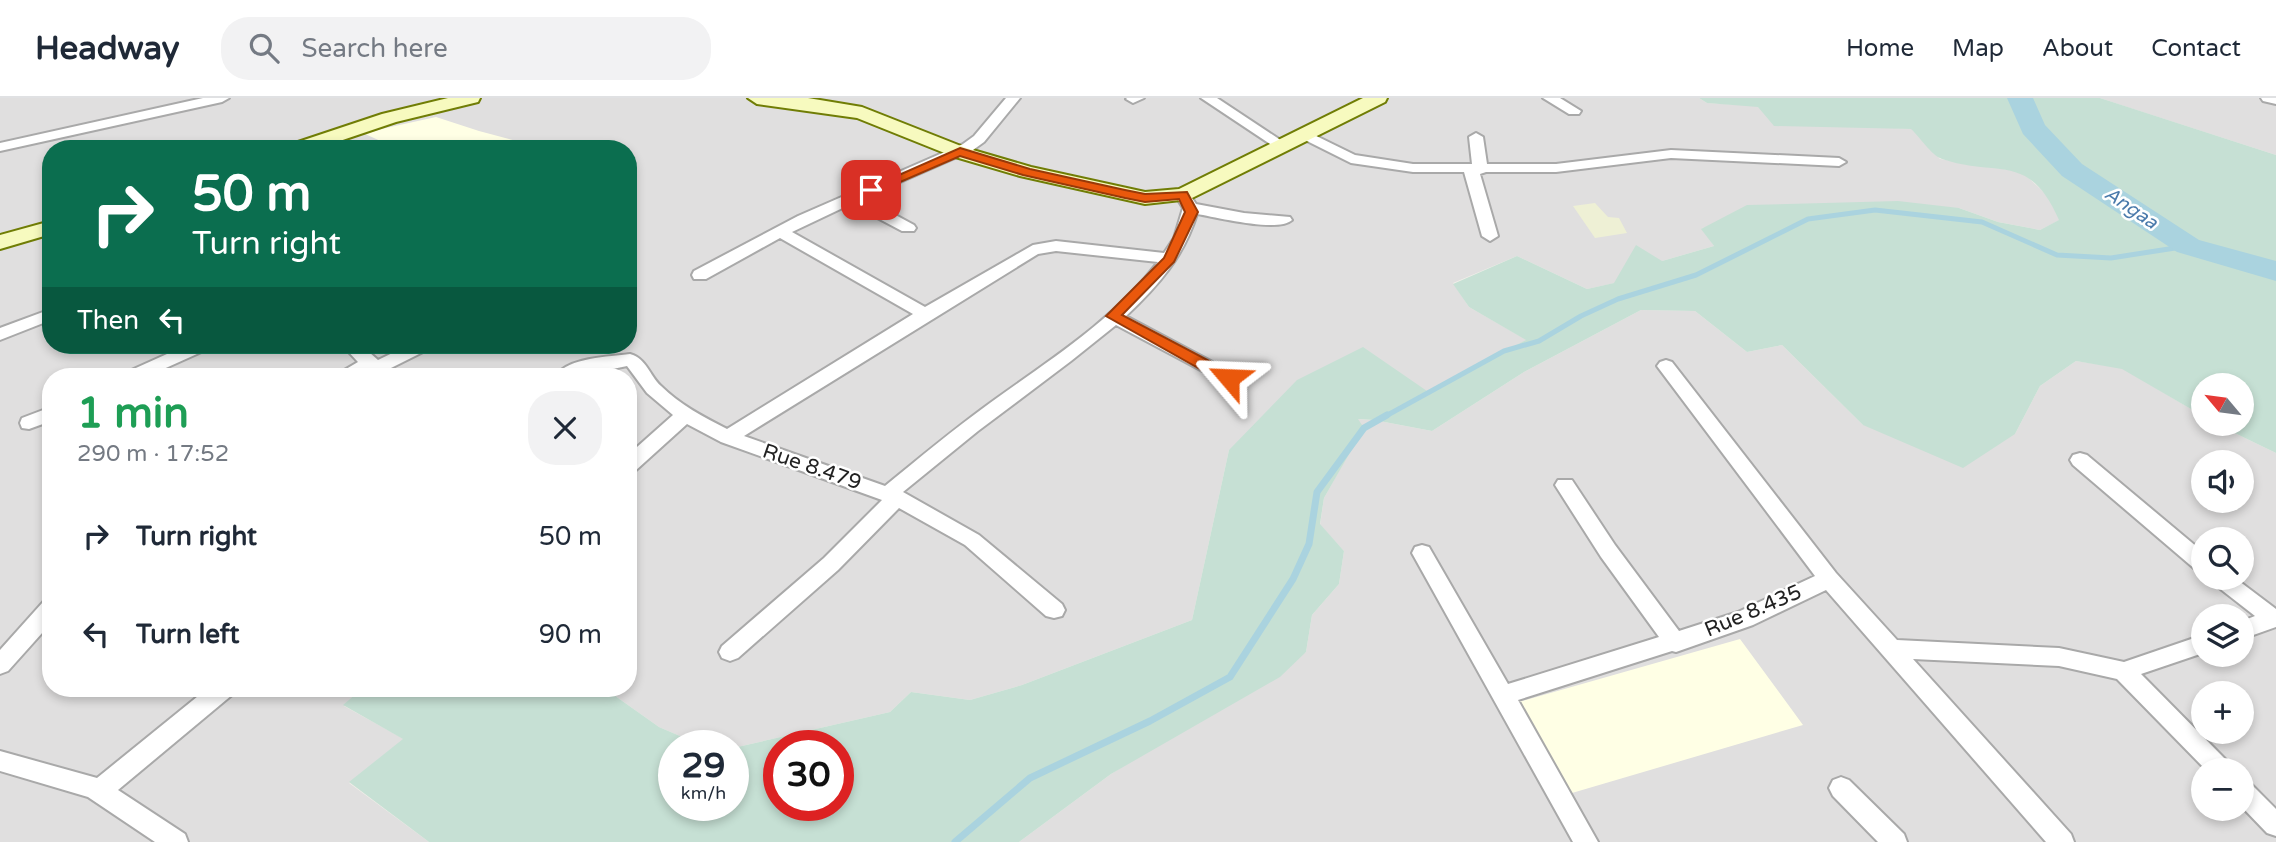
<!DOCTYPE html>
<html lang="en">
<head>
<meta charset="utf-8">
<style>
  body { margin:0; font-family:"Varela Round",sans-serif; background:#f2f2f3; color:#1f2937; height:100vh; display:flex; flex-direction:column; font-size:26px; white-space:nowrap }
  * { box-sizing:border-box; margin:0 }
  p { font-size:23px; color:#747a83 }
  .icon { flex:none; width:38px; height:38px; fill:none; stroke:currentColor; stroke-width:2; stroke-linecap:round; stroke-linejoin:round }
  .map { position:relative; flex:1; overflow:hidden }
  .details { position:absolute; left:42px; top:270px; width:595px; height:329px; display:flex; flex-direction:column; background:#fff; border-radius:28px; box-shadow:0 4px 10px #0003 }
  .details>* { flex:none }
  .guide { position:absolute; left:42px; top:42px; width:595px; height:214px; border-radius:28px; box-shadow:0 4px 10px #0003; background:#0b6e4f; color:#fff; overflow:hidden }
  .needle { width:46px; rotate:299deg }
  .buttons { position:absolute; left:2191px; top:275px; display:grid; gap:14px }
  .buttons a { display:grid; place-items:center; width:63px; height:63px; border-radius:50%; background:#fff; box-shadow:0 4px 10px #0003; font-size:35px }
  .speed { position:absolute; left:658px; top:632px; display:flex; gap:14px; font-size:35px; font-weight:700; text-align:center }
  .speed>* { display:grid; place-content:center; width:91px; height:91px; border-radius:50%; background:#fff; box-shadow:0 4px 10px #0003; line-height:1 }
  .speed small { font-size:18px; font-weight:400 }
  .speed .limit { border:10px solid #d22; background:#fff; color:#111 }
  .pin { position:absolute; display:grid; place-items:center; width:60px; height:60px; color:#fff; margin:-30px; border-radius:14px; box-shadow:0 4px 10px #0006 }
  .me { position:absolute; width:77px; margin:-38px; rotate:296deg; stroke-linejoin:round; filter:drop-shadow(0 0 5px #0008) }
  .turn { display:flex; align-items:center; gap:24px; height:147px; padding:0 35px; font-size:32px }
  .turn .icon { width:91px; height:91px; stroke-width:2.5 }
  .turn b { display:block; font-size:49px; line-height:60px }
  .then { display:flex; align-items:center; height:66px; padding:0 35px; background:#0003; gap:14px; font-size:26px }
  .round { display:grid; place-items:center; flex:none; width:74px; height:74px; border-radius:28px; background:#f2f2f3 }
  .summary { display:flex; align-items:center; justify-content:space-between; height:119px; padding:0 35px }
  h1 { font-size:42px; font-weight:700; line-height:52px; color:#1e9e55 }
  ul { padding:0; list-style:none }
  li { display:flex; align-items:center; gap:21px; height:98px; padding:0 35px }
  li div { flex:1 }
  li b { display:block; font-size:26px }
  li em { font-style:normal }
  header { display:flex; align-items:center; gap:42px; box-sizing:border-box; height:98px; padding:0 35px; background:#fff; border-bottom:2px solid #e0e1e3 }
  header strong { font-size:33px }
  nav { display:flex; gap:38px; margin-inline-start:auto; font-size:24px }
  .search { width:490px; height:63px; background:#f2f2f3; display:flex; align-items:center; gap:18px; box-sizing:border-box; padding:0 24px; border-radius:28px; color:#747a83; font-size:26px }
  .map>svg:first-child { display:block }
  .residential { fill:#e0dfdf; fill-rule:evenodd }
  .education { fill:#ffffe5 }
  .farmland { fill:#eef0d5 }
  .wetland { fill:#c6e0d4; fill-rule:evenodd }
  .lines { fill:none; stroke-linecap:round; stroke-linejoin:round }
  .stream-far1 { stroke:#aad3df; stroke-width:5 }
  .stream { stroke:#aad3df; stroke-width:7 }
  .river { fill:#aad3df; fill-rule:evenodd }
  .street-casing { stroke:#a9a9a9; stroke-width:4 }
  .secondary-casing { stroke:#707d05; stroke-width:4 }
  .street { fill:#fff; fill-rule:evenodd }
  .secondary { fill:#f7fabf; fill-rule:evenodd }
  .route { fill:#ea580c; stroke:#983908; stroke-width:2 }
  .labels { text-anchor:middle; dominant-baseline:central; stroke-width:5; stroke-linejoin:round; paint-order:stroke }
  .far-water-label { font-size:19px; font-style:italic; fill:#4a7aab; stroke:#fff }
  .street-label { font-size:21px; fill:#222; stroke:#fff }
</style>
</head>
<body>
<header>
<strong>Headway</strong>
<div class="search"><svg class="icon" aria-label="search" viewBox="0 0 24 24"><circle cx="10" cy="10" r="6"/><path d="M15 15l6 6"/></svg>Search here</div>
<nav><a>Home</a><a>Map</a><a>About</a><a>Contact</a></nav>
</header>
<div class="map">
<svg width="2276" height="744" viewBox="0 0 2276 744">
  <rect width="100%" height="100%" fill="#f2efe9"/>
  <path class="residential" d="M 0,0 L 1699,0 L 1707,5 L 1758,8 L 1862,28 L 1912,31 L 1940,61 L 2022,74 L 2049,99 L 2060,122 L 2040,132 L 1998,124 L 1959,110 L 1702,130 L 1714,148 L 1662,163 L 1615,185 L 1587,191 L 1517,158 L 1453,185 L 1469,209 L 1527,242 L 1427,293 L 1229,352 L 1192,522 L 1022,587 L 970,602 L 911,594 L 890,614 L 733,650 L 733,648 L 701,647 L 659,629 L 604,590 L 628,590 L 628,278 L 51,278 L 51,590 L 363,590 L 344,608 L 404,641 L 349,685 L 429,744 L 0,744 ZM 51,51 L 628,51 L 628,247 L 51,247 Z
    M 2100,0 L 2276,0 L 2276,57 L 2121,7 Z
    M 1641,212 L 1695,213 L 1747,254 L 1782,247 L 1863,327 L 2015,336 L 2040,288 L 2076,263 L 2122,270 L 2203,318 L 2203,326 L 2216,326 L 2276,355 L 2276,744 L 1019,744 L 1111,676 L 1306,554 L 1312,517 L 1339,486 L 1344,453 L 1320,427 L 1324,400 L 1363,330 L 1357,321 L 1374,322 L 1432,333 L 1524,274 ZM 2203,364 L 2242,364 L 2242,402 L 2203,402 ZM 2203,441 L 2242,441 L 2242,480 L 2203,480 ZM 2203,518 L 2242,518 L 2242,556 L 2203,556 ZM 2203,595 L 2242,595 L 2242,634 L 2203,634 ZM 2203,672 L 2242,672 L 2242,710 L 2203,710 Z"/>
  <path class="education" d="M 436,19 L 479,33 L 546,51 L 398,51 L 363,35 Z
    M 1740,541 L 1803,627 L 1572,695 L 1519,604 Z"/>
  <path class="farmland" d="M 1595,105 L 1608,119 L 1619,120 L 1627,135 L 1595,140 L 1573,108 Z"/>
  <path class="wetland" d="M 1699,0 L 2100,0 L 2276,57 L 2276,355 L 2216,326 L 2242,326 L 2242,287 L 2203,287 L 2203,318 L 2122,271 L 2076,263 L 2040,288 L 2015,336 L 1963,370 L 1863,327 L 1782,247 L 1747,254 L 1695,213 L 1641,212 L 1524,274 L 1432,333 L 1374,322 L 1358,321 L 1364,330 L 1324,400 L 1320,426 L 1344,453 L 1339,486 L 1312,517 L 1306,554 L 1280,579 L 1111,676 L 1019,744 L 429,744 L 349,684 L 403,641 L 343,607 L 363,590 L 604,590 L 659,629 L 701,647 L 674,648 L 674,707 L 733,707 L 733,650 L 890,614 L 911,594 L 970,602 L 1022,587 L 1192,522 L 1229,352 L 1297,282 L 1363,249 L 1427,293 L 1526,242 L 1469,209 L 1453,186 L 1517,158 L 1587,191 L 1614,185 L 1636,147 L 1662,163 L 1714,148 L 1701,131 L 1747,107 L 1898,103 L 1959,110 L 1998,124 L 2040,132 L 2059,122 C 2029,53 1998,80 1942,61 C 1931,57 1920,39 1911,31 L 1774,28 L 1758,9 L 1707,5 ZM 779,648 L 838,648 L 838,707 L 779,707 Z"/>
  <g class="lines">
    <path class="stream-far1" d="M 1384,319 L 1504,253 L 1539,243 L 1581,218 L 1618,201 L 1696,177 L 1808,121 L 1875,112 L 1982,124 L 2057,157 L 2111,160 L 2188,148"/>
    <path class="stream" d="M 955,744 L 1030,680 L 1150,623 L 1230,579 L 1293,481 L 1309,446 L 1317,394 L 1364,330 L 1387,317"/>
    <path class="river" d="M 2007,0 L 2033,0 L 2045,27 L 2082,66 L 2199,142 L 2276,163 L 2276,183 L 2177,154 L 2062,78 L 2023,36 Z"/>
    <g class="street-casing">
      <path id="street" d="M 203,0 L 229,0 L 222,4 L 0,53 L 0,45 Z
        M 1006,0 L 1020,0 L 984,44 L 973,52 L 864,100 L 914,127 L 916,130 L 914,133 L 902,133 L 851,106 L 792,134 L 925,209 L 1033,147 L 1056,143 L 1164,155 L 1174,140 L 1183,110 L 1175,97 L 1183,92 L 1188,94 L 1196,106 L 1244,115 L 1290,119 L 1292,122 C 1278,135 1216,119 1197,116 C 1184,158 1159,187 1126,218 L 1235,276 L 1238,280 L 1235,284 L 1223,284 L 1116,227 L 1071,263 L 978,333 L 903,394 L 979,437 L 1062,506 L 1065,512 L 1062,518 L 1054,520 L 1046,518 L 965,447 L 899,410 L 838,472 L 738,560 L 730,563 L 722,560 L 719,554 L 722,548 L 824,460 L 882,402 L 721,344 L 687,326 L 635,373 L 628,375 L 628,357 L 673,317 L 647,295 L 627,268 L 579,278 L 555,278 C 569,259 609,259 630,256 C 647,261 649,277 661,288 C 680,307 704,319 727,331 L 913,216 L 780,140 L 706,181 L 694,181 L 692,177 L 694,173 L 798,118 L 963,46 L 974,38 ZM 1056,153 L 1158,164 C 1114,222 1048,263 990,305 C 954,331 919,360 885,388 L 744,338 L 1038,156 Z
        M 1144,0 L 1133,5 L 1126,1 L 1127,0 Z
        M 1201,0 L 1217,0 L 1288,47 L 1286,50 L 1276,50 Z
        M 1543,0 L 1560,0 L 1581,13 L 1579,16 L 1569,16 Z
        M 2261,0 L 2276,0 L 2276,6 L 2263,3 Z
        M 1304,32 L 1355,57 L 1413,66 L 1472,66 L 1469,39 L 1476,35 L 1483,39 L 1487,66 L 1556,66 L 1671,52 L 1839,60 L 1846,64 L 1839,68 L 1671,60 L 1556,74 L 1486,74 L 1480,76 L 1498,138 L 1490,143 L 1482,138 L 1464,74 L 1413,74 L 1351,65 L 1299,39 L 1297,36 Z
        M 51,211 L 51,222 L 0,242 L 0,230 Z
        M 187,247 L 211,247 L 208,251 L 148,278 L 124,278 L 127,274 Z
        M 342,247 L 361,247 L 378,262 L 409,247 L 432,247 L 429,251 L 387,272 L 392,278 L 373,278 L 368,274 L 361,278 L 338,278 L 341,274 L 358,264 Z
        M 1666,262 L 1672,264 L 1836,475 L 1897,542 L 2059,550 L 2124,564 L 2203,537 L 2203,555 L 2141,576 L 2229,665 L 2233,672 L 2206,672 L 2117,581 L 2059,568 L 1913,561 L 2071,736 L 2074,744 L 2046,744 L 1826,492 L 1753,527 L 1676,554 L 1672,553 L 1518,602 L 1598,744 L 1573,744 L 1412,455 L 1415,449 L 1422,447 L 1429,449 L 1508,586 L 1659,539 L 1601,459 L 1555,387 L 1558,382 L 1572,382 L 1615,447 L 1679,533 L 1738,514 L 1815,478 L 1660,272 L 1657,268 L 1660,264 Z
        M 51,309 L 51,323 L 29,331 L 22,330 L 20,325 L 22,320 Z
        M 2080,355 L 2087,357 L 2203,454 L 2203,474 L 2196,472 L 2073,367 L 2070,362 L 2073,357 Z
        M 2211,480 L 2235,480 L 2276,511 L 2276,529 L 2242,541 L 2242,523 L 2255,518 L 2214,486 Z
        M 51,502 L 51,525 L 8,573 L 0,576 L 0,552 L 43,504 Z
        M 208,590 L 235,590 L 232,597 L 118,692 L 185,736 L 188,744 L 155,744 L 88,699 L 0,673 L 0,653 L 97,680 Z
        M 1841,679 L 1849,682 L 1904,736 L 1907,744 L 1878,744 L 1833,698 L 1829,690 L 1833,682 Z
        M 2242,682 L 2250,685 L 2276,711 L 2276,738 L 2267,735 L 2242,709 Z"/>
    </g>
    <g class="secondary-casing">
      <path id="secondary" d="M 448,0 L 480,0 L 478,4 L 396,24 L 316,51 L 286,51 L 289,47 L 382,16 Z
        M 748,0 L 808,0 L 862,9 L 966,50 L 1031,69 L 1145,94 L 1179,91 L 1363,0 L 1387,0 L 1385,4 L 1190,101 L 1145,106 L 1020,78 L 952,58 L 857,20 L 757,6 Z
        M 51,123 L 51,136 L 0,151 L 0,137 Z"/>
    </g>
    <use href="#street" class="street"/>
    <use href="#secondary" class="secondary"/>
  </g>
  <path class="route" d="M 960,50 L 1030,71 L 1125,92 L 1145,96 L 1187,94 L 1198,114 L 1174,164 L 1122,217 L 1234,276 L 1236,280 L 1234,284 L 1223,284 L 1106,218 L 1164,160 L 1185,114 L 1179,101 L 1145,104 L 1125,100 L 1023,77 L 960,58 L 875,95 L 867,95 L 865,92 Z"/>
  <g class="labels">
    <g class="far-water-label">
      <text transform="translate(2131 110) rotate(34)">Angaa</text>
    </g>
    <g class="street-label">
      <text transform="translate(812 369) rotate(19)">Rue 8.479</text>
      <text transform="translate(1753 513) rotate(-23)">Rue 8.435</text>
    </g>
  </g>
</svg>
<div class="buttons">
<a><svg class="needle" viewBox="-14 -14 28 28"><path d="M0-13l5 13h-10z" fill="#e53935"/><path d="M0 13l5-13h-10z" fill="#747a83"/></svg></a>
<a><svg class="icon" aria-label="sound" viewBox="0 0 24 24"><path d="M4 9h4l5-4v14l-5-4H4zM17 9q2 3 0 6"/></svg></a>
<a><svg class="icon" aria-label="search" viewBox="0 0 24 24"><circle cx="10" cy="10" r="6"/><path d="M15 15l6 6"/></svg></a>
<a><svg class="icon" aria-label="layers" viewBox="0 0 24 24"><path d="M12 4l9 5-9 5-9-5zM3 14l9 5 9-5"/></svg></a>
<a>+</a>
<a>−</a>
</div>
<div class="speed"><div>29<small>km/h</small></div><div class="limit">30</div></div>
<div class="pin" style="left:871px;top:92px;background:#d93025"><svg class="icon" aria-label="arrive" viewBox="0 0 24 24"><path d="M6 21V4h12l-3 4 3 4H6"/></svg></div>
<svg class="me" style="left:1229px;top:280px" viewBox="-20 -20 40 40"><path d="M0-17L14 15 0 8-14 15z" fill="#ea580c" stroke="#fff" stroke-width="4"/></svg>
<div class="guide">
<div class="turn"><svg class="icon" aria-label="right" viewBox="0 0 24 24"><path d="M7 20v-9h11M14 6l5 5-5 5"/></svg><div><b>50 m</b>Turn right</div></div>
<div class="then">Then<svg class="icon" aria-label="left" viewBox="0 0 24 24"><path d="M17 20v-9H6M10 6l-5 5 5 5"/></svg></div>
</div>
<section class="details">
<div class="summary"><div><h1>1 min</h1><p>290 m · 17:52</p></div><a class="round"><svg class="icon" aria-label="close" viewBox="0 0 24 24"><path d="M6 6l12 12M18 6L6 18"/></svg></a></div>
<ul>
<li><svg class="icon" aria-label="right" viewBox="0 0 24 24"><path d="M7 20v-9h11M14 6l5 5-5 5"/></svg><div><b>Turn right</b></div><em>50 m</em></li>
<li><svg class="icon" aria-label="left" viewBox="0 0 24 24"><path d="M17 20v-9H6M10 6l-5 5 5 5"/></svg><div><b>Turn left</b></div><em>90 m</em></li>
</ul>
</section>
</div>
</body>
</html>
